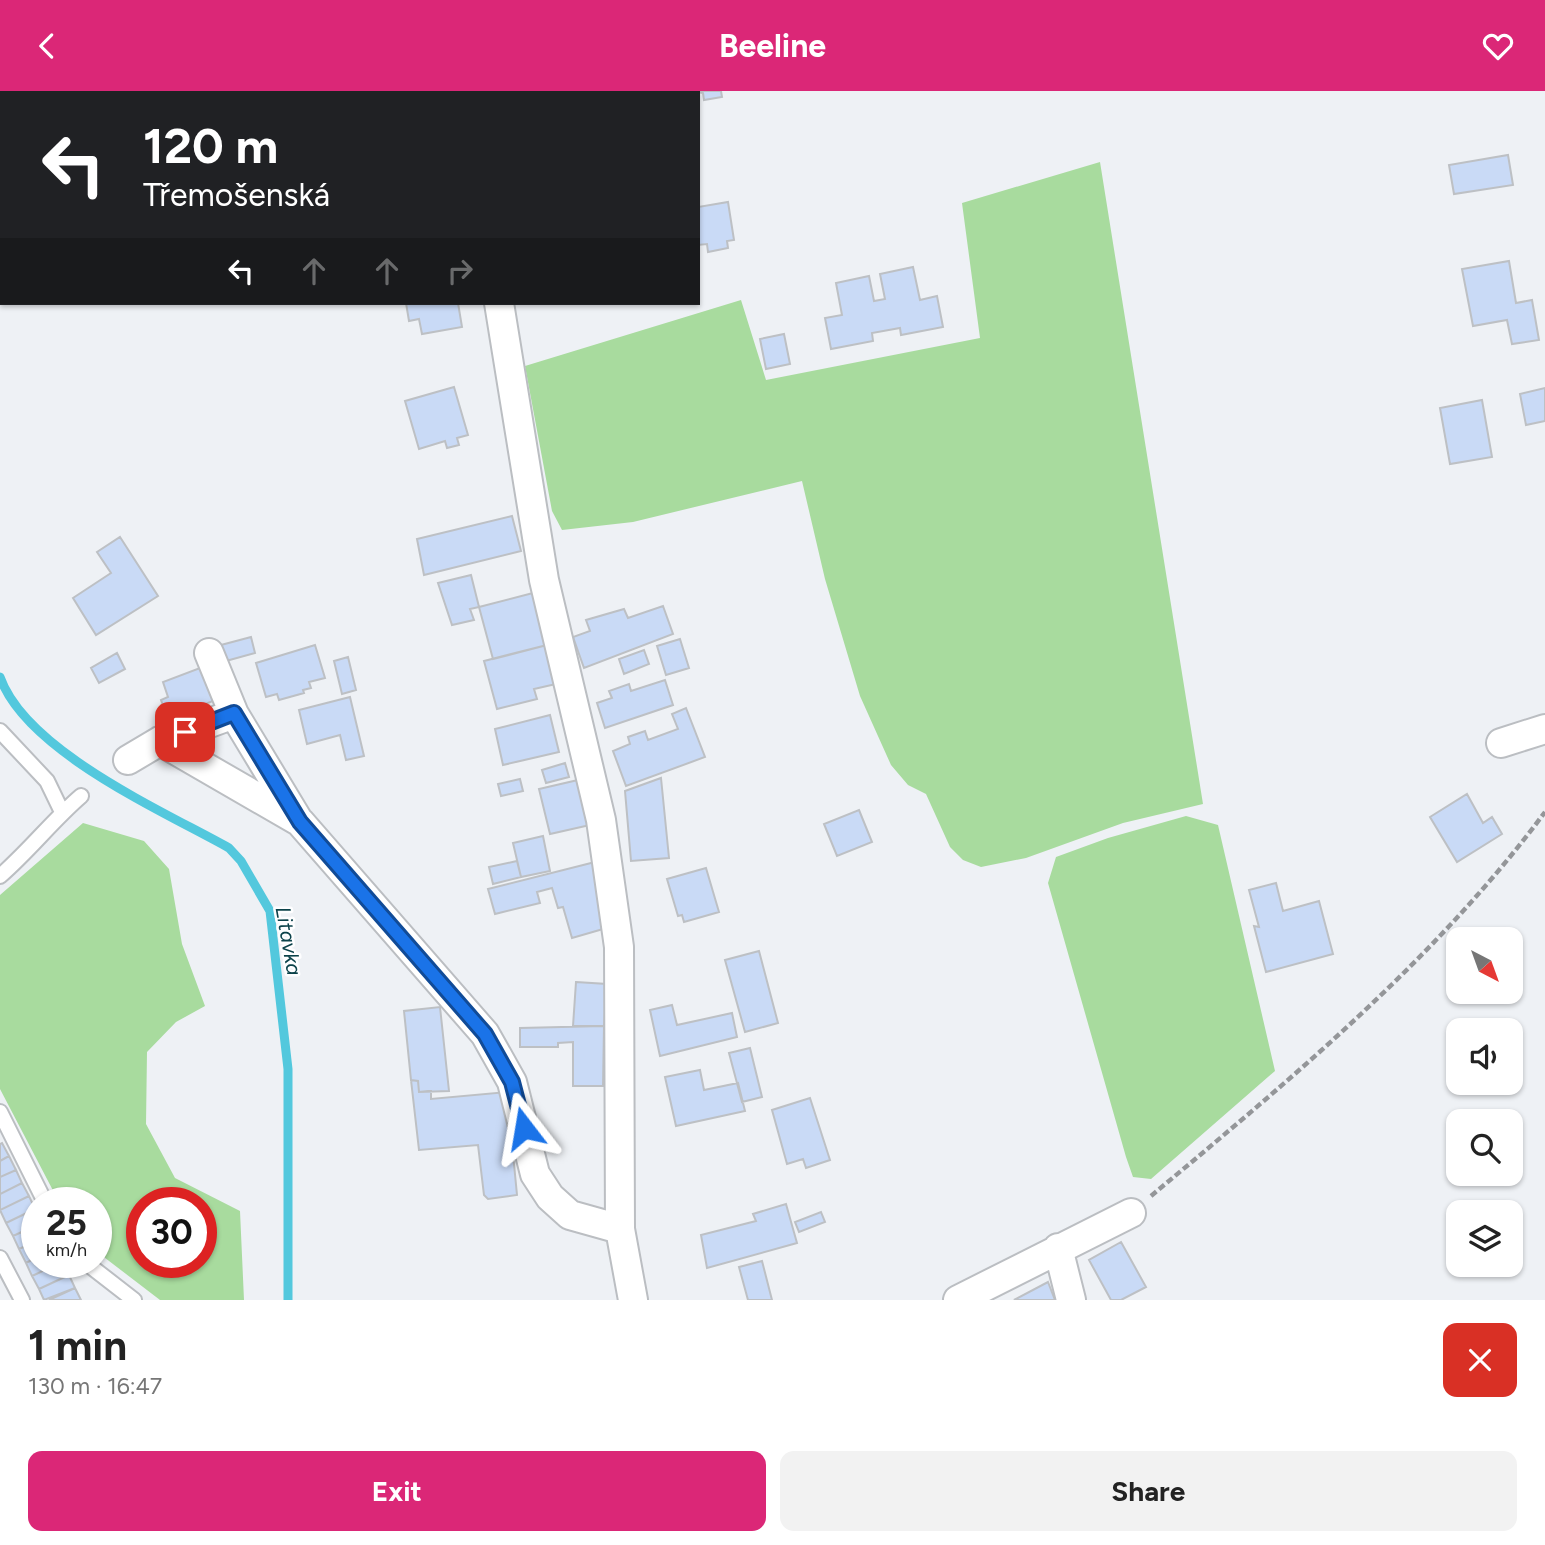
<!DOCTYPE html>
<html lang="en">
<head>
<meta charset="utf-8">
<style>
  body { margin:0; font-family:Figtree,sans-serif; background:#f2f2f2; color:#222; height:100vh; display:flex; flex-direction:column; font-size:26px; white-space:nowrap }
  * { box-sizing:border-box; margin:0 }
  p { font-size:23px; color:#767676 }
  .icon { flex:none; width:38px; height:38px; fill:none; stroke:currentColor; stroke-width:2; stroke-linecap:round; stroke-linejoin:round }
  .map { position:relative; height:1209px; overflow:hidden }
  .sheet { display:flex; flex-direction:column; background:#fff; flex:1 }
  .sheet>* { flex:none }
  .hud { position:absolute; left:0px; top:0px; width:700px; height:214px; box-shadow:0 2px 5px #0004; background:#202124; color:#fff; overflow:hidden }
  .needle { width:46px; rotate:139deg }
  .tools { position:absolute; left:1446px; top:836px; display:grid; gap:14px }
  .tools a { display:grid; place-items:center; width:77px; height:77px; border-radius:14px; background:#fff; box-shadow:0 2px 5px #0004; font-size:35px }
  .speed { position:absolute; left:21px; top:1096px; display:flex; gap:14px; font-size:35px; font-weight:700; text-align:center }
  .speed>* { display:grid; place-content:center; width:91px; height:91px; border-radius:50%; background:#fff; box-shadow:0 2px 5px #0004; line-height:1 }
  .speed small { font-size:18px; font-weight:400 }
  .speed .limit { border:10px solid #d22; background:#fff; color:#111 }
  .pin { position:absolute; display:grid; place-items:center; width:60px; height:60px; color:#fff; margin:-30px; border-radius:14px; box-shadow:0 4px 10px #0006 }
  .me { position:absolute; width:77px; margin:-38px; rotate:346deg; stroke-linejoin:round; filter:drop-shadow(0 0 5px #0008) }
  .turn { display:flex; align-items:center; gap:24px; height:147px; padding:0 28px; font-size:32px }
  .turn .icon { width:91px; height:91px; stroke-width:2.5 }
  .turn b { display:block; font-size:49px; line-height:60px }
  .lanes { display:flex; align-items:center; height:66px; padding:0 28px; background:#0003; justify-content:center; gap:35px; direction:ltr }
  .lanes .off { opacity:.35 }
  .round { display:grid; place-items:center; flex:none; width:74px; height:74px; border-radius:14px; background:#f2f2f2 }
  .overview { display:flex; align-items:center; justify-content:space-between; height:119px; padding:0 28px }
  h1 { font-size:42px; font-weight:700; line-height:52px }
  .cta { display:flex; gap:14px; margin-top:auto; padding:14px 28px }
  .cta a { flex:1; height:80px; border-radius:14px; background:#db2777; color:#fff; font-size:28px; font-weight:700; line-height:80px; text-align:center }
  .cta a+a { background:#f2f2f2; color:#222 }
  header { display:flex; justify-content:space-between; align-items:center; height:91px; padding:0 28px; background:#db2777; color:#fff; font-size:32px; font-weight:700 }
  .map>svg:first-child { display:block }
  .green { fill:#a8db9e; fill-rule:evenodd }
  .lines { fill:none; stroke-linecap:round; stroke-linejoin:round }
  .stream { stroke:#53c8dd; stroke-width:9 }
  .building { fill:#c9daf6; stroke:#bdc0c4; stroke-width:2 }
  .service-casing { stroke:#bbbec2; stroke-width:18 }
  .minor-casing { stroke:#bbbec2; stroke-width:32 }
  .path { stroke:#949699; stroke-width:4.5; stroke-dasharray:7 3.5; stroke-linecap:butt }
  .service { stroke:#fff; stroke-width:14 }
  .minor { stroke:#fff; stroke-width:28 }
  .route-casing { stroke:#114b97; stroke-width:18 }
  .route { stroke:#1a73e8; stroke-width:12 }
  .labels { text-anchor:middle; dominant-baseline:central; stroke-width:5; stroke-linejoin:round; paint-order:stroke }
  .water-label { font-size:21px; font-style:italic; fill:#0b424a; stroke:#fefeff }
</style>
</head>
<body>
<header><svg class="icon" aria-label="back" viewBox="0 0 24 24"><path d="M15 5l-7 7 7 7"/></svg>Beeline<svg class="icon" aria-label="heart" viewBox="0 0 24 24"><path d="M12 20l-8-8c-3-5 5-10 8-4 3-6 11-1 8 4z"/></svg></header>
<div class="map">
<svg width="1545" height="1209" viewBox="0 0 1545 1209">
  <rect width="100%" height="100%" fill="#eef1f5"/>
  <path class="green" d="M 1100,71 L 1203,713 L 1123,732 L 1026,767 L 981,776 L 963,769 L 950,756 L 926,703 L 908,694 L 891,674 L 860,605 L 825,488 L 802,390 L 633,431 L 562,439 L 552,420 L 525,275 L 741,209 L 766,289 L 980,247 L 962,112 Z
    M 1186,725 L 1218,734 L 1275,980 L 1151,1088 L 1133,1086 L 1126,1066 L 1048,792 L 1056,766 L 1108,747 Z
    M 83,732 L 144,750 L 169,778 L 182,853 L 205,915 L 176,931 L 147,961 L 146,1033 L 175,1087 L 240,1120 L 244,1209 L 160,1209 L 96,1160 L 96,1111 L 59,1111 L 0,998 L 0,804 ZM 142,1111 L 201,1111 L 201,1171 L 142,1171 Z"/>
  <g class="lines">
    <path class="stream" d="M 0,586 C 26,660 163,720 229,757 L 241,770 L 270,820 L 288,978 L 288,1209"/>
  </g>
  <path class="building" d="M 362,0 L 429,0 L 430,2 L 363,2 Z
    M 691,0 L 721,0 L 722,6 L 704,9 L 703,2 Z
    M 1508,64 L 1513,94 L 1454,103 L 1449,74 Z
    M 728,111 L 734,149 L 727,150 L 728,157 L 708,161 L 707,153 L 698,154 L 698,116 Z
    M 1509,170 L 1516,212 L 1532,209 L 1539,249 L 1512,253 L 1507,229 L 1473,235 L 1462,178 Z
    M 913,176 L 920,209 L 937,205 L 943,236 L 901,244 L 900,237 L 872,242 L 873,250 L 831,258 L 825,227 L 842,224 L 836,192 L 869,185 L 874,210 L 885,208 L 880,183 Z
    M 406,212 L 458,212 L 462,236 L 422,243 L 419,228 L 409,230 Z
    M 784,243 L 790,273 L 766,278 L 760,248 Z
    M 454,296 L 468,344 L 457,347 L 459,354 L 447,357 L 445,350 L 419,358 L 405,310 Z
    M 1545,297 L 1545,330 L 1526,334 L 1520,303 Z
    M 1482,309 L 1492,366 L 1450,373 L 1440,317 Z
    M 512,425 L 521,460 L 424,484 L 417,448 Z
    M 120,446 L 158,505 L 96,544 L 73,507 L 111,482 L 97,461 Z
    M 471,484 L 479,516 L 470,518 L 474,529 L 452,534 L 438,492 Z
    M 533,502 L 547,554 L 493,568 L 479,516 Z
    M 663,515 L 673,543 L 584,577 L 573,546 L 590,540 L 586,529 L 624,518 L 628,527 Z
    M 251,546 L 255,562 L 226,570 L 221,554 Z
    M 680,548 L 689,577 L 666,584 L 657,555 Z
    M 315,554 L 325,587 L 309,591 L 311,597 L 303,599 L 304,602 L 279,609 L 277,603 L 266,606 L 256,572 Z
    M 547,554 L 556,593 L 534,598 L 537,608 L 497,618 L 484,570 Z
    M 644,559 L 649,573 L 624,583 L 619,568 Z
    M 117,562 L 125,578 L 99,592 L 91,577 Z
    M 348,566 L 356,599 L 342,603 L 334,570 Z
    M 200,577 L 213,610 L 168,628 L 161,609 L 168,606 L 163,591 Z
    M 665,589 L 673,614 L 605,637 L 597,612 L 612,607 L 609,600 L 629,593 L 631,600 Z
    M 350,606 L 364,665 L 346,669 L 340,644 L 307,653 L 299,619 Z
    M 686,617 L 705,666 L 626,695 L 613,660 L 630,653 L 628,646 L 645,640 L 648,649 L 678,638 L 672,623 Z
    M 550,624 L 559,661 L 503,674 L 495,638 Z
    M 565,672 L 569,686 L 546,692 L 542,679 Z
    M 661,687 L 669,767 L 631,770 L 625,700 Z
    M 520,688 L 523,700 L 501,705 L 498,693 Z
    M 578,689 L 590,734 L 550,743 L 539,698 Z
    M 1467,703 L 1483,732 L 1492,726 L 1502,743 L 1457,771 L 1430,726 Z
    M 859,719 L 872,751 L 837,765 L 824,733 Z
    M 543,745 L 550,780 L 521,786 L 513,752 Z
    M 517,770 L 521,786 L 493,793 L 489,776 Z
    M 595,771 L 610,836 L 572,847 L 563,816 L 558,817 L 552,797 L 537,801 L 540,812 L 495,823 L 488,798 Z
    M 706,777 L 719,821 L 684,831 L 682,824 L 678,825 L 667,788 Z
    M 1276,792 L 1283,820 L 1319,810 L 1333,863 L 1266,881 L 1254,835 L 1259,836 L 1249,799 Z
    M 759,860 L 778,932 L 745,941 L 725,869 Z
    M 576,891 L 607,893 L 604,935 L 573,935 Z
    M 672,914 L 677,934 L 732,922 L 737,946 L 660,965 L 650,919 Z
    M 440,916 L 449,1000 L 419,1001 L 418,990 L 411,989 L 404,920 Z
    M 604,935 L 603,995 L 573,995 L 573,951 L 558,952 L 558,956 L 520,956 L 520,937 Z
    M 750,957 L 762,1006 L 742,1011 L 729,962 Z
    M 700,979 L 704,999 L 738,992 L 745,1020 L 676,1035 L 665,986 Z
    M 411,989 L 418,990 L 419,1001 L 431,1000 L 431,1008 L 507,1001 L 517,1104 L 488,1108 L 484,1104 L 478,1054 L 419,1059 Z
    M 810,1007 L 830,1069 L 806,1077 L 803,1068 L 787,1073 L 772,1019 Z
    M 2,1052 L 9,1065 L 0,1070 L 0,1053 Z
    M 9,1065 L 16,1079 L 0,1086 L 0,1070 Z
    M 16,1079 L 22,1092 L 0,1103 L 0,1086 Z
    M 22,1092 L 29,1105 L 0,1119 L 0,1103 Z
    M 29,1105 L 35,1118 L 6,1132 L 0,1119 Z
    M 786,1113 L 797,1152 L 707,1177 L 701,1144 L 756,1130 L 753,1123 Z
    M 35,1118 L 37,1134 L 13,1145 L 6,1132 Z
    M 821,1121 L 825,1131 L 799,1141 L 795,1131 Z
    M 37,1134 L 37,1150 L 19,1158 L 13,1145 Z
    M 37,1150 L 37,1166 L 26,1172 L 19,1158 Z
    M 1121,1151 L 1146,1196 L 1121,1209 L 1111,1209 L 1089,1169 Z
    M 37,1166 L 37,1171 L 62,1171 L 32,1185 L 26,1172 Z
    M 762,1170 L 772,1209 L 748,1209 L 739,1176 Z
    M 62,1171 L 69,1184 L 39,1198 L 32,1185 Z
    M 69,1184 L 75,1197 L 44,1209 L 39,1198 Z
    M 1048,1191 L 1055,1209 L 1014,1209 Z
    M 75,1197 L 81,1209 L 49,1209 Z"/>
  <g class="lines">
    <g class="service-casing">
      <path id="service" d="M 0,640 L 47,690 L 62,721
        M 0,785 C 30,759 52,730 81,705
        M 0,1021 L 45,1111
        M 0,1167 L 22,1209
        M 85,1171 L 134,1209"/>
    </g>
    <g class="minor-casing">
      <path id="minor" d="M 454,0 L 455,2
        M 499,212 L 544,489 L 601,729 L 619,856 L 620,1138 L 633,1209
        M 209,562 L 234,623 L 298,729
        M 160,650 L 300,731 L 485,943 L 512,991 L 535,1083 L 550,1106 L 570,1124 L 620,1138
        M 1501,652 L 1545,638
        M 128,669 L 160,650 L 234,623
        M 1058,1157 L 1071,1209
        M 958,1209 L 1131,1122"/>
    </g>
    <path class="path" d="M 1151,1105 C 1291,988 1435,869 1545,721"/>
    <use href="#service" class="service"/>
    <use href="#minor" class="minor"/>
  </g>
  <g class="lines">
    <g class="route-casing">
      <path id="route" d="M 185,641 L 234,622 L 300,731 L 485,943 L 512,991 L 524,1037"/>
    </g>
    <use href="#route" class="route"/>
  </g>
  <g class="labels">
    <g class="water-label">
      <text transform="translate(289 850) rotate(80)">Litavka</text>
    </g>
  </g>
</svg>
<div class="tools">
<a><svg class="needle" viewBox="-14 -14 28 28"><path d="M0-13l5 13h-10z" fill="#e53935"/><path d="M0 13l5-13h-10z" fill="#767676"/></svg></a>
<a><svg class="icon" aria-label="sound" viewBox="0 0 24 24"><path d="M4 9h4l5-4v14l-5-4H4zM17 9q2 3 0 6"/></svg></a>
<a><svg class="icon" aria-label="search" viewBox="0 0 24 24"><circle cx="10" cy="10" r="6"/><path d="M15 15l6 6"/></svg></a>
<a><svg class="icon" aria-label="layers" viewBox="0 0 24 24"><path d="M12 4l9 5-9 5-9-5zM3 14l9 5 9-5"/></svg></a>
</div>
<div class="speed"><div>25<small>km/h</small></div><div class="limit">30</div></div>
<div class="pin" style="left:185px;top:641px;background:#d93025"><svg class="icon" aria-label="arrive" viewBox="0 0 24 24"><path d="M6 21V4h12l-3 4 3 4H6"/></svg></div>
<svg class="me" style="left:524px;top:1037px" viewBox="-20 -20 40 40"><path d="M0-17L14 15 0 8-14 15z" fill="#1a73e8" stroke="#fff" stroke-width="4"/></svg>
<div class="hud">
<div class="turn"><svg class="icon" aria-label="left" viewBox="0 0 24 24"><path d="M17 20v-9H6M10 6l-5 5 5 5"/></svg><div><b>120 m</b>Třemošenská</div></div>
<div class="lanes"><svg class="icon" aria-label="left" viewBox="0 0 24 24"><path d="M17 20v-9H6M10 6l-5 5 5 5"/></svg><svg class="icon off" aria-label="ahead" viewBox="0 0 24 24"><path d="M12 20V5M6 11l6-6 6 6"/></svg><svg class="icon off" aria-label="ahead" viewBox="0 0 24 24"><path d="M12 20V5M6 11l6-6 6 6"/></svg><svg class="icon off" aria-label="right" viewBox="0 0 24 24"><path d="M7 20v-9h11M14 6l5 5-5 5"/></svg></div>
</div>
</div>
<section class="sheet">
<div class="overview"><div><h1>1 min</h1><p>130 m · 16:47</p></div><a class="round" style="background:#d93025;color:#fff"><svg class="icon" aria-label="close" viewBox="0 0 24 24"><path d="M6 6l12 12M18 6L6 18"/></svg></a></div>
<div class="cta"><a>Exit</a><a>Share</a></div>
</section>
</body>
</html>
